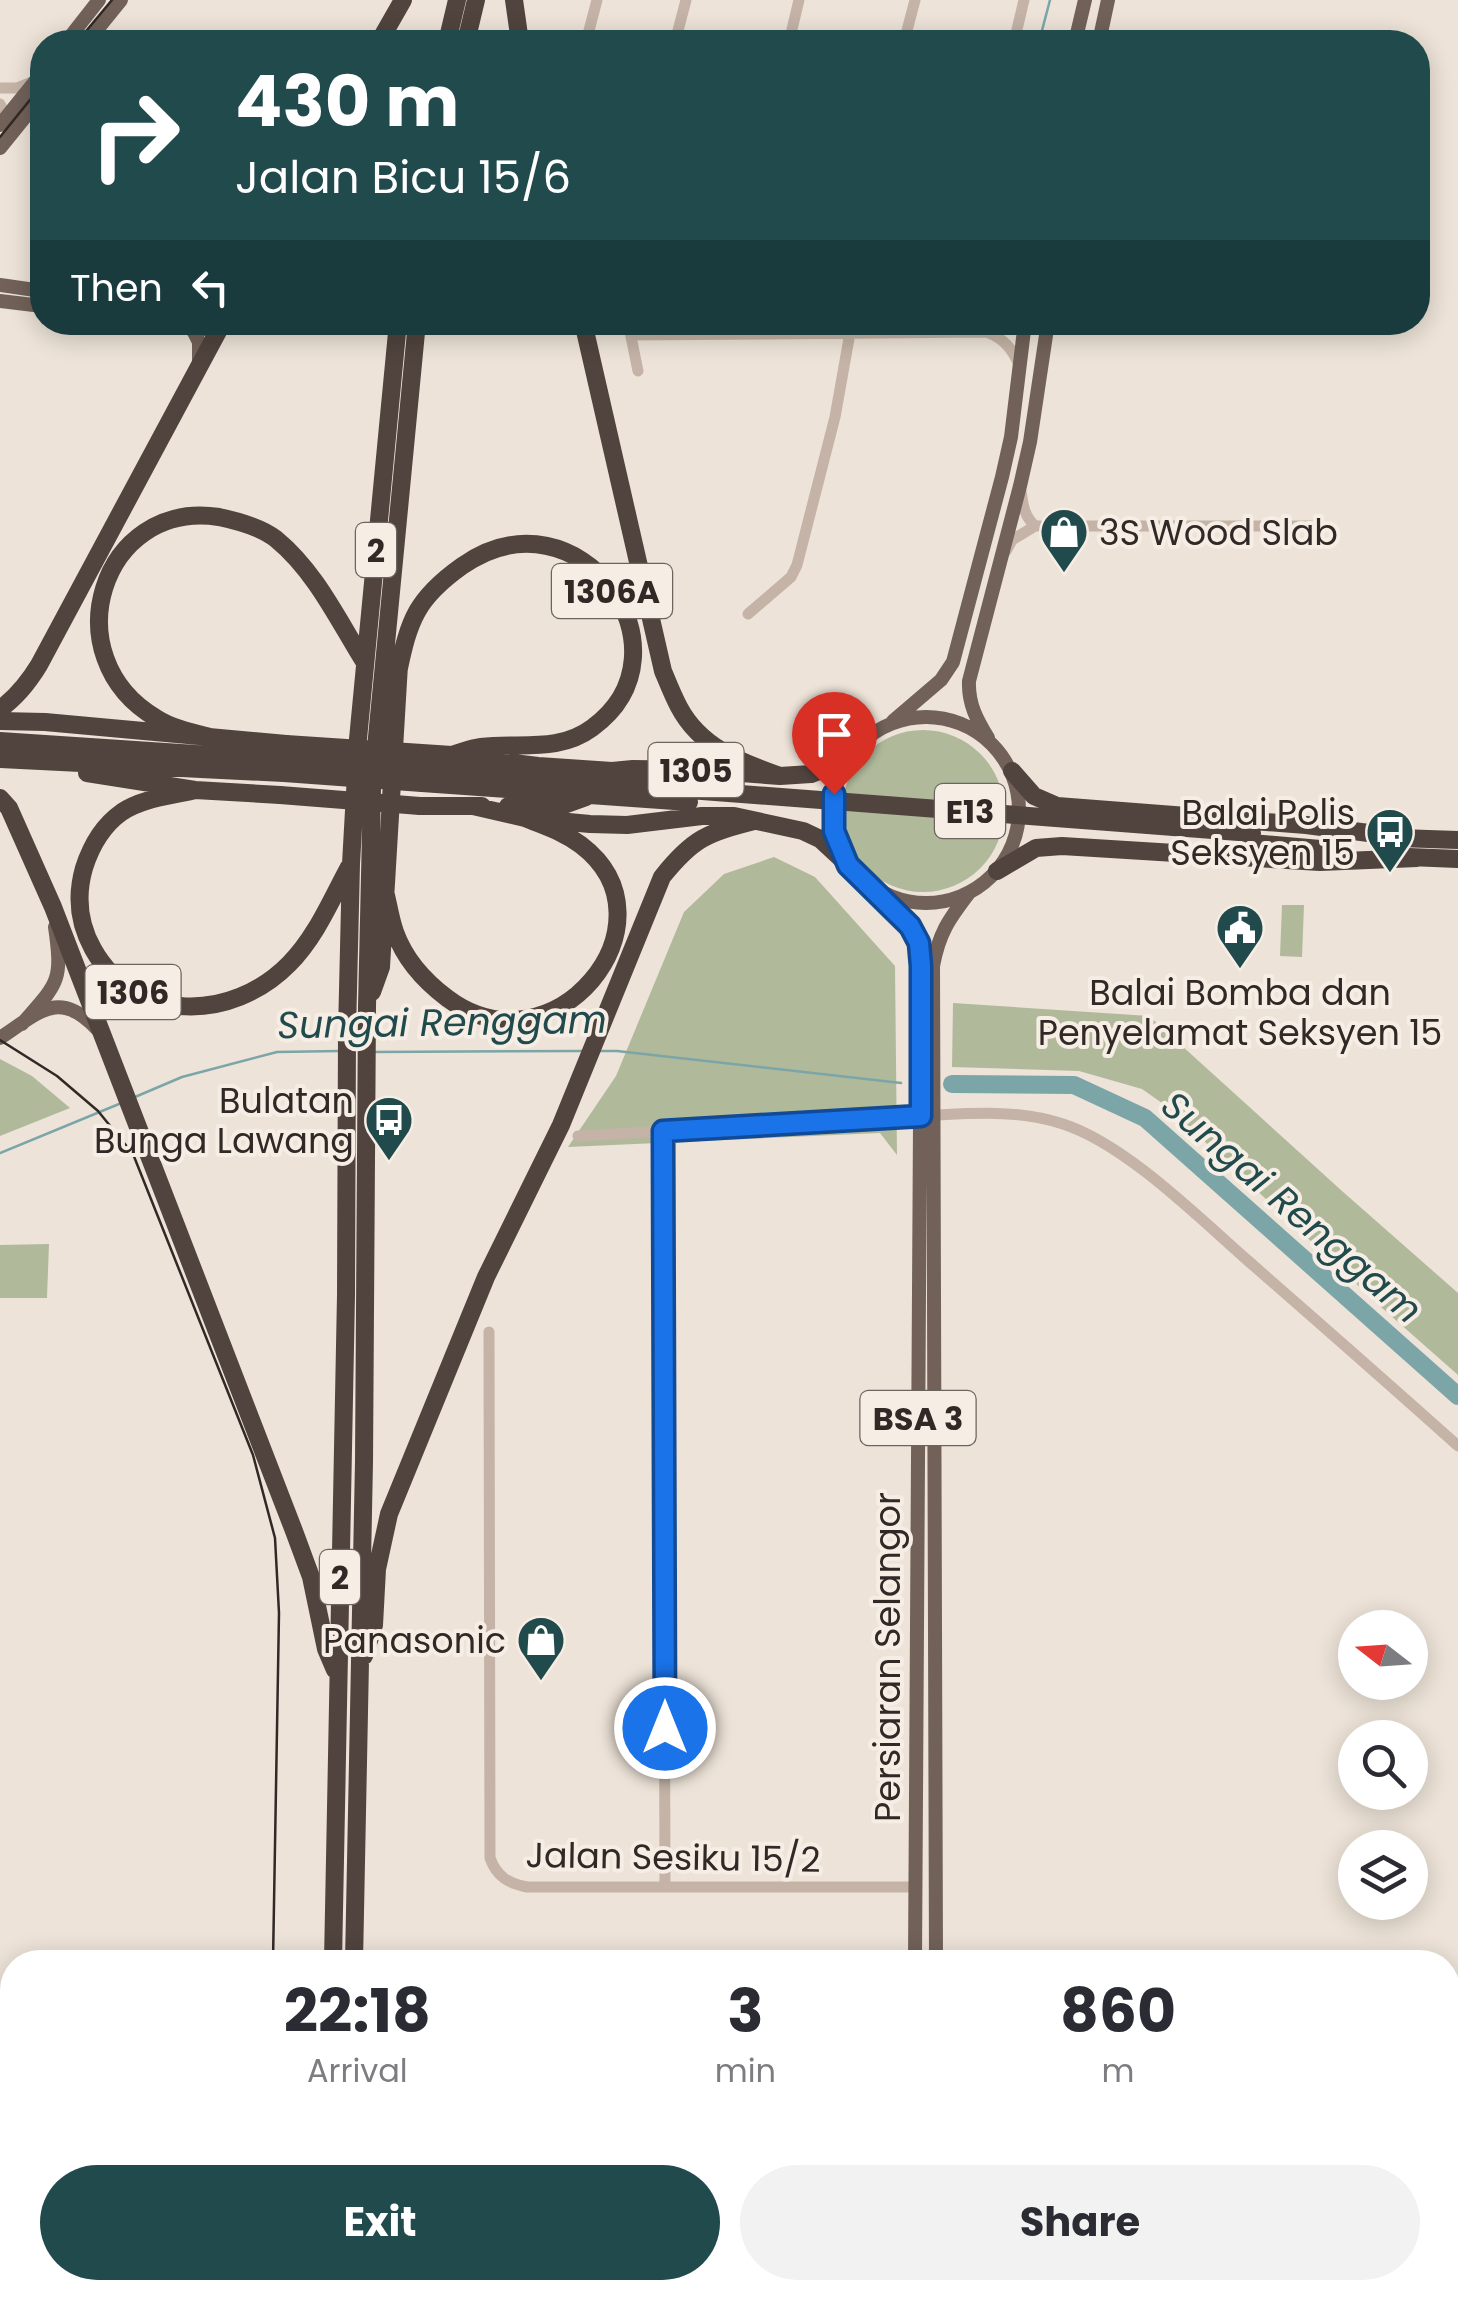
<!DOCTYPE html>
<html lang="en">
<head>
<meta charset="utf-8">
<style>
  body { margin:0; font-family:Poppins,sans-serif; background:#f2f2f3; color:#2b2b33; height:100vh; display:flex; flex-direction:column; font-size:38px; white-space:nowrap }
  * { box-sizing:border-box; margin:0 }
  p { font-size:32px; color:#7c7c81 }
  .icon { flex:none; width:55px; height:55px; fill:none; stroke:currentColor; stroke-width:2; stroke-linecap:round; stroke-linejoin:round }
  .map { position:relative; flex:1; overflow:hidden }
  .sheet { position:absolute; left:0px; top:1950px; width:1460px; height:350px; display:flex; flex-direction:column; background:#fff; border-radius:40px 40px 0 0; box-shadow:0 5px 25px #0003 }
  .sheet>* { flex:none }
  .hud { position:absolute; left:30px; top:30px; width:1400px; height:305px; border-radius:40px; box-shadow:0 5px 25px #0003; background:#214a4d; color:#fff; overflow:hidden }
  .needle { width:65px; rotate:287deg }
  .tools { position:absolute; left:1338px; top:1610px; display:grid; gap:20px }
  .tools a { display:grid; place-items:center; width:90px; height:90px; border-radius:50%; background:#fff; box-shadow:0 5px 25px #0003; font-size:50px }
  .pin { position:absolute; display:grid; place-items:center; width:85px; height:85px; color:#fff; margin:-102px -42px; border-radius:50% 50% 50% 0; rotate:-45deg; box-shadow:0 0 10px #0007 }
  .pin .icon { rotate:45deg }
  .me { position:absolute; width:110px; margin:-55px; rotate:0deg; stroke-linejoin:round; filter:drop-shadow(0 0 8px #0008) }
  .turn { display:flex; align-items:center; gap:35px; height:210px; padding:0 40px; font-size:45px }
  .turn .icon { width:130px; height:130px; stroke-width:2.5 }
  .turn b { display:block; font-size:70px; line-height:85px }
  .then { display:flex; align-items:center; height:95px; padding:0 40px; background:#0003; gap:20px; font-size:38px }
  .eta { display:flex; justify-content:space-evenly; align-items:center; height:170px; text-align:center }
  .eta b { font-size:60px; font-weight:700; line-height:70px }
  .cta { display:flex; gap:20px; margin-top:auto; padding:20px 40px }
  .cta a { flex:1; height:115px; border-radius:60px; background:#214a4d; color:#fff; font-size:40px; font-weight:700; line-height:115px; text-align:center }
  .cta a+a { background:#f2f2f3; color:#2b2b33 }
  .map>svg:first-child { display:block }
  .green { fill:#b0ba9b }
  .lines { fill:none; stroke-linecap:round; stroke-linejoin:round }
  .stream { stroke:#7ba5a7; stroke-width:2.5 }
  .river { stroke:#7ba5a7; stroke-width:18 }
  .minor { stroke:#c4b3a6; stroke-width:11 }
  .major { stroke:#716159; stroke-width:14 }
  .highway { stroke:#51443e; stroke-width:18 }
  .tram { stroke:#312926; stroke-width:2.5 }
  .highway-bridge { stroke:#51443e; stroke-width:18 }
  .route-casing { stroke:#114b97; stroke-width:25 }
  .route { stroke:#1a73e8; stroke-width:18 }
  .labels { text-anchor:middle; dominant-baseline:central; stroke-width:8; stroke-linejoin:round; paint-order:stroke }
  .shield { fill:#f6ede4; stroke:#6c645f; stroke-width:2.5 }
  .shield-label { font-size:32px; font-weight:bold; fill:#312926 }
  .poi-label { font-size:35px; fill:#312926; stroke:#f6ede4; text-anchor:end }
  .street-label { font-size:35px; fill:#312926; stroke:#f6ede4 }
  .water-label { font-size:38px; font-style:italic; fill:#214a4d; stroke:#f6ede4 }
</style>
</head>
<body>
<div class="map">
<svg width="1458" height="2300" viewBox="0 0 1458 2300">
  <rect width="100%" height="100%" fill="#ede3d8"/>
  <path class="green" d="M842 811a81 81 0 1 1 162 0a81 81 0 1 1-162 0Z
    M 774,857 L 815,877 L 895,966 L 897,1155 L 880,1133 L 568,1147 L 616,1076 L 684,912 L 724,874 Z
    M 1282,905 L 1304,905 L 1302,957 L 1280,956 Z
    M 953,1003 L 1149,1016 L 1342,1191 L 1458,1293 L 1458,1375 L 1381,1307 L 1169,1108 L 1142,1089 L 1079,1071 L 952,1067 Z
    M 0,1059 L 32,1076 L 70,1108 L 0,1136 Z
    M 49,1244 L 47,1298 L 0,1298 L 0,1245 Z"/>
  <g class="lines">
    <path class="stream" d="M 1039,42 L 1050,0
      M 598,1051 L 617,1051 L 901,1083
      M 373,1052 L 585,1051
      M 135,1097 L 182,1077 L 277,1052 L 340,1051
      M 0,1153 L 119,1104"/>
    <path class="river" d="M 952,1084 L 1074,1085 L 1145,1118 L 1458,1396"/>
    <path class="minor" d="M 586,42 L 597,0
      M 675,42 L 686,0
      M 789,42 L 799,0
      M 904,42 L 915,0
      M 1014,42 L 1024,0
      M 0,88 L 17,88 L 34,81
      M 0,104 L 7,117
      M 628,322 L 638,371
      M 987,332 C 1005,339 1013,350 1020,367
      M 631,335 L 987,332 L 1000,329 L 1012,322
      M 1021,491 C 1023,505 1024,516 1035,526
      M 1006,551 L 1012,540 L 1035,526 L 1318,526
      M 748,614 L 791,577 L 797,565 L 835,417 L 850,333
      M 935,1115 C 978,1113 1020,1110 1063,1124 C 1125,1144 1197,1216 1246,1259 C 1317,1321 1388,1383 1458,1446
      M 663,1131 L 665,1887
      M 578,1136 L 921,1116
      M 489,1332 L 490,1858 C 497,1877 508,1883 527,1887 L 915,1887
      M 1448,2084 L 1458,2084"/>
    <path class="major" d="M 66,42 L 99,0
      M 87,42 L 121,0
      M 1075,42 L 1085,0
      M 1099,42 L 1108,0
      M 0,125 L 42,73
      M 0,148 L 42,96
      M 0,285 L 42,291
      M 0,301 L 42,306
      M 174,322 L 193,330 L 199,342 L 199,364
      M 193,330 L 207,329 L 210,322
      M833 810a93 93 0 1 1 186 0a93 93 0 1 1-186 0Z
      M 893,721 L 941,680 L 953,662 L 1002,477 L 1011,437 L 1025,322
      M 988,738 C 977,720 968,704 969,681 L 1020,486 L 1030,442 L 1048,322
      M 873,891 C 894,911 917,926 921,956 L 915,1962
      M 22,1024 C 58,983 63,982 55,927
      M 0,1038 C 38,1013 59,988 97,1029
      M 936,1962 L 933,966 C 939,933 949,919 969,893
      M 914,2300 L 914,2288
      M 935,2300 L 935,2288"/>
    <path class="highway" d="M 514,0 L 520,42
      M 379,42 L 403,0
      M 447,42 L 457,0
      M 466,42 L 476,0
      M 583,322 L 663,671 C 668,683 673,696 679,707 C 700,747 740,762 780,776
      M 398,673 C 409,619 417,598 462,566 C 579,484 698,651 592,728 C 558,753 520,742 481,747 C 472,748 462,752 452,755
      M 0,709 C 17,697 28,683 39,665 L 223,322
      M 0,721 L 45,722 L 286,744
      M 214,738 C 195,733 173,729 156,718 C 52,657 101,499 219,517 C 238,521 261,527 276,539 C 316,572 338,620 365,663
      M 0,741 L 285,760
      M 458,756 L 538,766 L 612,771 L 633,769 L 700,770 L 780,776 L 811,774 L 847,760
      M 0,759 L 284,773
      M 423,770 L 672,789
      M 1012,771 L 1034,796 L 1057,806 L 1306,825 L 1408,838
      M 87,773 L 195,790 L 280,795
      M 422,783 L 689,802
      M 195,790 C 171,796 143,798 122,812 C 102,826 91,846 84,868 C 76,896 79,924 93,949 C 135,1024 232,1022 289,964 C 316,937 331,900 349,867
      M 0,798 L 9,808 L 53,907 L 294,1531 L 311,1577 L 326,1649 L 335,1670
      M 420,806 L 482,806
      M 473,806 L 525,818 L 590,824 L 627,825 L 702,816 L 734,816 L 803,831 L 820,839 L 848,865
      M 508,806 L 561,806 L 586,797
      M 1399,838 L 1458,840
      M 1251,843 L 1343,851
      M 1409,857 L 1458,859
      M 997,871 L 1036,848 L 1062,846 L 1320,862 L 1417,858
      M 384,887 C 388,902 390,918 395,932 C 405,960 423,980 447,998 C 553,1078 682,922 581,845 C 564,832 544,826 525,818
      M 372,992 L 381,967 L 399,665
      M 364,1656 L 374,1625 L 377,1569 L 389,1514 L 486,1277 L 561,1125 L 662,877 C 693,838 707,833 754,821
      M 333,1962 L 346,1295 L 347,1032 L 351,864 L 358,739 L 398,322
      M 354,1962 L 364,1462 L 367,1006 L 372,789 L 417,322
      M 329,2300 L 329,2288
      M 347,2300 L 347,2288"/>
    <path class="tram" d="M 77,42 L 112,0
      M 0,137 L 42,85
      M 0,1040 L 57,1076 L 98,1111 L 133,1154 L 253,1455 L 275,1538 L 279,1613 L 273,1962
      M 267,2288 L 268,2300"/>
    <path class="highway-bridge" d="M 286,744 L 452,755
      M 285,760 L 423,770
      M 284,773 L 422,783
      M 689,790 L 1252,833
      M 280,795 L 420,806"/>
  </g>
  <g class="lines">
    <g class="route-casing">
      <path id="route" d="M 665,1728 L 663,1131 L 921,1116 L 921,966 L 919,943 L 910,926 L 848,865 L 834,831 L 834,794"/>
    </g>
    <use href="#route" class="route"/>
  </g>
  <defs>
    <g id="shop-pin" transform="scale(2.5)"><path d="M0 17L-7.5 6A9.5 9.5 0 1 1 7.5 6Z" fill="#214a4d" stroke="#f6ede4"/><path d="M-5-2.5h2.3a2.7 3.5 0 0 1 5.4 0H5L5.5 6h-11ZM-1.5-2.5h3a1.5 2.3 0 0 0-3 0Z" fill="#fff"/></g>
    <g id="bus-pin" transform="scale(2.5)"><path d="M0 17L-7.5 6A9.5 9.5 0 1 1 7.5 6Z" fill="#214a4d" stroke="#f6ede4"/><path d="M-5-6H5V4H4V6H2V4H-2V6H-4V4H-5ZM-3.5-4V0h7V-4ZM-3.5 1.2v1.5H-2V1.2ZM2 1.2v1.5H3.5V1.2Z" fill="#fff"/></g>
    <g id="civic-pin" transform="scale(2.5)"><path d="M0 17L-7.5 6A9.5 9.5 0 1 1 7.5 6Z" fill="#214a4d" stroke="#f6ede4"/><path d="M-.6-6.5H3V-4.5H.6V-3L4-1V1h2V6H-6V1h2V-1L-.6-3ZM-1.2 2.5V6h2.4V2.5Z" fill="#fff"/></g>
  </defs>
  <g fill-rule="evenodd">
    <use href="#shop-pin" x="1064" y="532"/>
    <use href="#bus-pin" x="1390" y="832"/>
    <use href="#civic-pin" x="1240" y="928"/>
    <use href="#bus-pin" x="389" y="1120"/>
    <use href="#shop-pin" x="541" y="1640"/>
  </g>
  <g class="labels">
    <g class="shield">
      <rect x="356" y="523" width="40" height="54" rx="8"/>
      <rect x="552" y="564" width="120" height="54" rx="8"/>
      <rect x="648.5" y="743" width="95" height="54" rx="8"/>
      <rect x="935" y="784" width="70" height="54" rx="8"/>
      <rect x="85.5" y="965" width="95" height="54" rx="8"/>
      <rect x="860.5" y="1391" width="115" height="54" rx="8"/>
      <rect x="320" y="1550" width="40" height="54" rx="8"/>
    </g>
    <g class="shield-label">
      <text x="376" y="550">2</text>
      <text x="612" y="591">1306A</text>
      <text x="696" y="770">1305</text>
      <text x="970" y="811">E13</text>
      <text x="133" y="992">1306</text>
      <text x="918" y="1418">BSA 3</text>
      <text x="340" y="1577">2</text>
    </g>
    <g class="poi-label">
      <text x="1099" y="532" text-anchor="start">3S Wood Slab</text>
      <text x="1355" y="812">Balai Polis<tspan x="1355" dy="40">Seksyen 15</tspan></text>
      <text x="1240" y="992" text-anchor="middle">Balai Bomba dan<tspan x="1240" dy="40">Penyelamat Seksyen 15</tspan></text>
      <text x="354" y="1100">Bulatan<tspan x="354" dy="40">Bunga Lawang</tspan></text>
      <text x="506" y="1640">Panasonic</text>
    </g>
    <g class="street-label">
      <text transform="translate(887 1657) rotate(-90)">Persiaran Selangor</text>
      <text transform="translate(673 1857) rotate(1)">Jalan Sesiku 15/2</text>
    </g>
    <g class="water-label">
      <text transform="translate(442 1022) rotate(-1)">Sungai Renggam</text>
      <text transform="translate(1292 1207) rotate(41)">Sungai Renggam</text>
    </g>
  </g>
</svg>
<div class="tools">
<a><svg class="needle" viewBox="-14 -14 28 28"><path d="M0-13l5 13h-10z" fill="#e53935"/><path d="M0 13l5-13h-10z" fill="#7c7c81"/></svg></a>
<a><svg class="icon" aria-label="search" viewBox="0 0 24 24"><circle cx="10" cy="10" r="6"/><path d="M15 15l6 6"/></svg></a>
<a><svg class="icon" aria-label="layers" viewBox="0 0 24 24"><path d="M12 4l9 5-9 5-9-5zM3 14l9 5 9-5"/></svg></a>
</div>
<div class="pin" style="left:834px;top:794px;background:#d93025"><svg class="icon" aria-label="arrive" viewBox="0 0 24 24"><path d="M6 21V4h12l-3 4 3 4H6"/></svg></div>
<svg class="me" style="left:665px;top:1728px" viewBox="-20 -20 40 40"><circle r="17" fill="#1a73e8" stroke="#fff" stroke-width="3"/><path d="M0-11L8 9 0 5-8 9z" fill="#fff"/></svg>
<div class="hud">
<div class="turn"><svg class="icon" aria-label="right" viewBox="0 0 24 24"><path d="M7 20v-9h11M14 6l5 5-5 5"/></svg><div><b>430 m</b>Jalan Bicu 15/6</div></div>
<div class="then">Then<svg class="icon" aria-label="left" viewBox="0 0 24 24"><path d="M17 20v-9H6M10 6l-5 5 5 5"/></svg></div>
</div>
<section class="sheet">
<div class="eta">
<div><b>22:18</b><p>Arrival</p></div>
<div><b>3</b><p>min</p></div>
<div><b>860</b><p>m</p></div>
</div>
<div class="cta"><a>Exit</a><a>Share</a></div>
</section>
</div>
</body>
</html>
